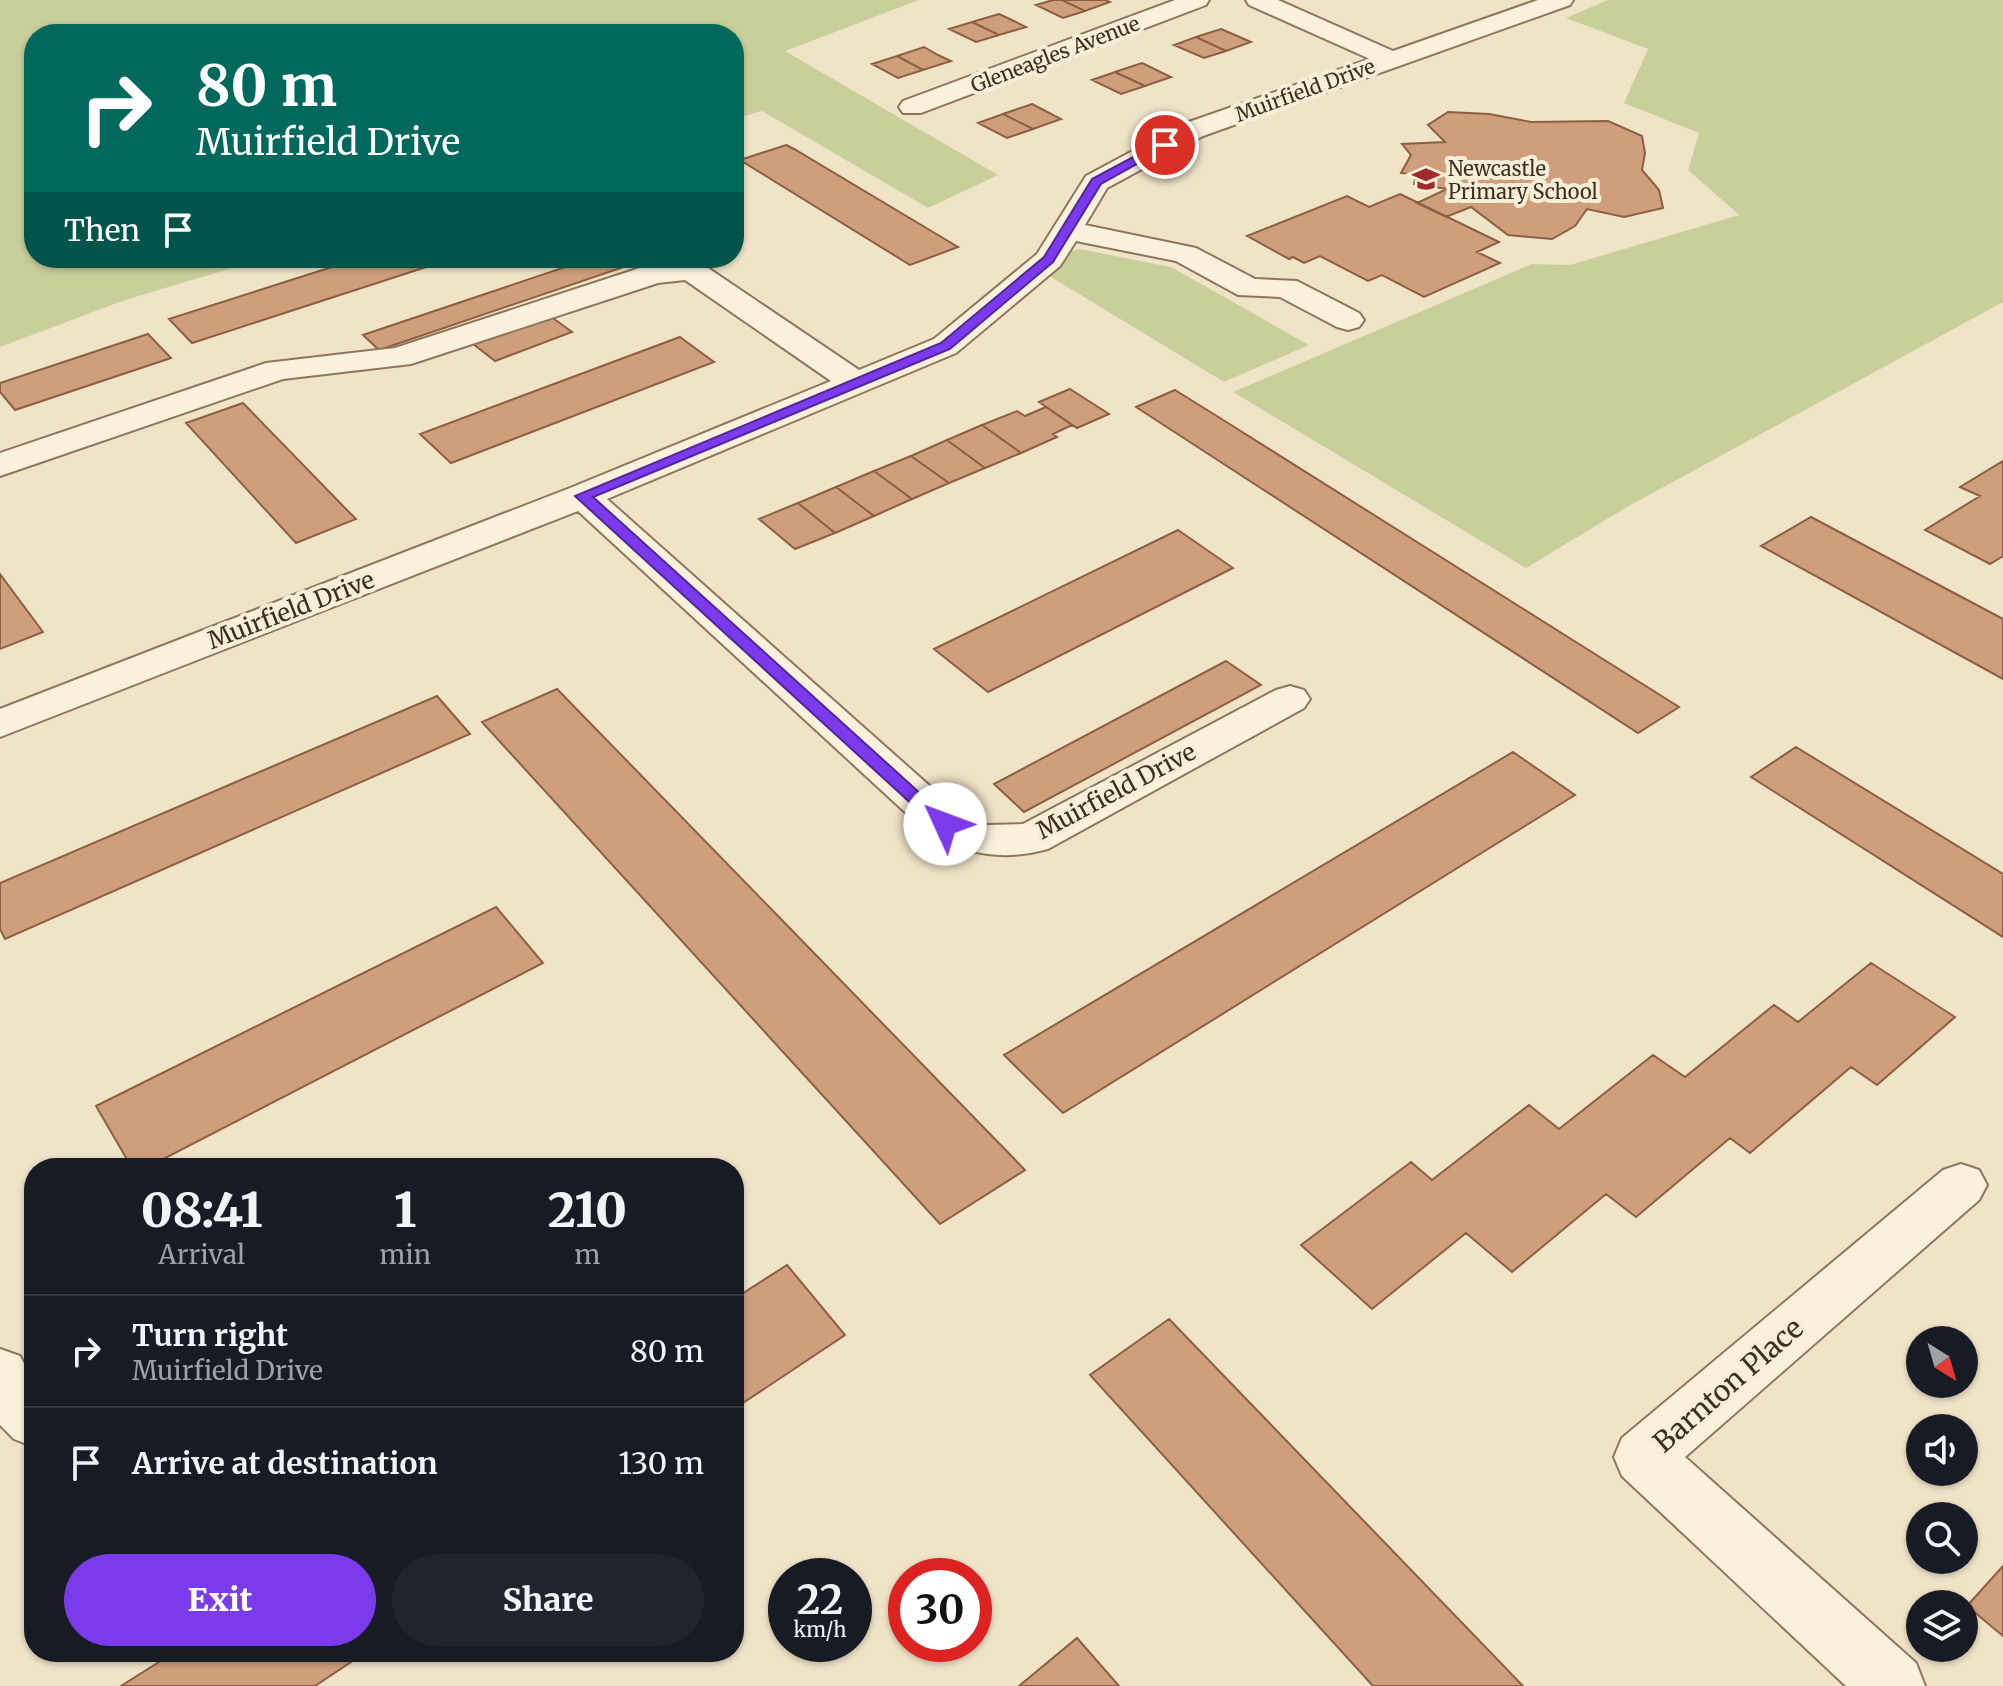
<!DOCTYPE html>
<html lang="en">
<head>
<meta charset="utf-8">
<style>
  body { margin:0; font-family:Merriweather,serif; background:#20242c; color:#f1f3f6; height:100vh; display:flex; flex-direction:column; font-size:30px; white-space:nowrap }
  * { box-sizing:border-box; margin:0 }
  p { font-size:26px; color:#9ea1a6 }
  .icon { flex:none; width:44px; height:44px; fill:none; stroke:currentColor; stroke-width:2; stroke-linecap:round; stroke-linejoin:round }
  .map { position:relative; flex:1; overflow:hidden }
  .side { position:absolute; left:24px; top:1158px; width:720px; height:504px; display:flex; flex-direction:column; background:#171b24; border-radius:32px; box-shadow:0 2px 6px #0004 }
  .side>* { flex:none }
  .guide { position:absolute; left:24px; top:24px; width:720px; height:244px; border-radius:32px; box-shadow:0 2px 6px #0004; background:#00695c; color:#fff; overflow:hidden }
  .needle { width:52px; rotate:143deg }
  .controls { position:absolute; left:1906px; top:1326px; display:grid; gap:16px }
  .controls a { display:grid; place-items:center; width:72px; height:72px; border-radius:50%; background:#171b24; box-shadow:0 2px 6px #0004; font-size:40px }
  .speed { position:absolute; left:768px; top:1558px; display:flex; gap:16px; font-size:40px; font-weight:700; text-align:center }
  .speed>* { display:grid; place-content:center; width:104px; height:104px; border-radius:50%; background:#171b24; box-shadow:0 2px 6px #0004; line-height:1 }
  .speed small { font-size:20px; font-weight:400 }
  .speed .limit { border:12px solid #d22; background:#fff; color:#111 }
  .pin { position:absolute; display:grid; place-items:center; width:68px; height:68px; color:#fff; margin:-34px; border:4px solid #fff; border-radius:50%; box-shadow:0 2px 8px #0007 }
  .me { position:absolute; width:88px; margin:-44px; rotate:313deg; stroke-linejoin:round; filter:drop-shadow(0 0 6px #0008) }
  .turn { display:flex; align-items:center; gap:28px; height:168px; padding:0 40px; font-size:36px }
  .turn .icon { width:104px; height:104px; stroke-width:2.5 }
  .turn b { display:block; font-size:56px; line-height:68px }
  .then { display:flex; align-items:center; height:76px; padding:0 40px; background:#0003; gap:16px; font-size:30px }
  .eta { display:flex; justify-content:space-evenly; align-items:center; height:136px; text-align:center }
  .eta b { font-size:48px; font-weight:800; line-height:56px }
  .cta { display:flex; gap:16px; margin-top:auto; padding:16px 40px }
  .cta a { flex:1; height:92px; border-radius:48px; background:#7c3aed; color:#fff; font-size:32px; font-weight:800; line-height:92px; text-align:center }
  .cta a+a { background:#20242c; color:#f1f3f6 }
  ul { padding:0; list-style:none }
  li { display:flex; align-items:center; gap:24px; height:112px; padding:0 40px; border-top:2px solid #363941 }
  li div { flex:1 }
  li b { display:block; font-size:30px }
  li em { font-style:normal }
  .map>svg:first-child { display:block }
  .green { fill:#c9cf9b }
  .building { fill:#cf9f7d; stroke:#8d5f41; stroke-width:2 }
  .lines { fill:none; stroke-linecap:round; stroke-linejoin:round }
  .minor-casing { stroke:#8d765c; stroke-width:4 }
  .minor { fill:#faf1dc; fill-rule:evenodd }
  .route { fill:#7c3aed; stroke:#51269a; stroke-width:2 }
  .labels { text-anchor:middle; dominant-baseline:central; stroke-width:8; stroke-linejoin:round; paint-order:stroke }
  .far-street-label { font-size:20px; fill:#3d2e20; stroke:#f7eed8 }
  .far-poi-label { font-size:20px; fill:#3d2e20; stroke:#f7eed8; text-anchor:start }
  .street-label { font-size:24px; fill:#3d2e20; stroke:#f7eed8 }
  .near-street-label { font-size:28px; fill:#3d2e20; stroke:#f7eed8 }
</style>
</head>
<body>
<div class="map">
<svg width="2003" height="1686" viewBox="0 0 2003 1686">
  <rect width="100%" height="100%" fill="#f0e4c8"/>
  <path class="green" d="M 0,0 L 919,0 L 785,51 L 998,175 L 928,208 L 762,111 L 734,119 L 734,34 L 34,34 L 34,258 L 266,258 L 125,300 L 0,347 Z
    M 1608,0 L 2003,0 L 2003,302 L 1627,507 L 1526,568 L 1233,392 L 1532,264 L 1570,265 L 1739,215 L 1688,170 L 1699,133 L 1624,103 L 1648,49 L 1566,18 Z
    M 1080,249 L 1171,267 L 1309,345 L 1224,382 L 1046,274 L 1064,253 Z"/>
  <path class="building" d="M 1053,0 L 1062,0 L 1085,11 L 1063,18 L 1036,5 Z
    M 1062,0 L 1105,0 L 1110,2 L 1085,11 Z
    M 999,14 L 1014,21 L 1026,27 L 999,35 L 972,22 Z
    M 972,22 L 999,35 L 976,42 L 949,29 Z
    M 1221,29 L 1251,42 L 1226,51 L 1196,37 Z
    M 1196,37 L 1226,51 L 1204,58 L 1174,45 Z
    M 924,47 L 938,55 L 951,61 L 923,70 L 897,56 Z
    M 897,56 L 923,70 L 898,78 L 872,64 Z
    M 1142,63 L 1171,77 L 1145,86 L 1115,72 Z
    M 1115,72 L 1145,86 L 1121,94 L 1092,80 Z
    M 1032,104 L 1061,119 L 1033,129 L 1003,114 Z
    M 1448,112 L 1489,114 L 1531,122 L 1608,121 L 1642,136 L 1645,153 L 1642,170 L 1659,190 L 1663,208 L 1624,217 L 1587,209 L 1575,226 L 1552,239 L 1508,235 L 1471,207 L 1446,217 L 1417,203 L 1447,189 L 1414,184 L 1416,175 L 1401,173 L 1411,155 L 1402,144 L 1445,142 L 1428,125 Z
    M 1003,114 L 1033,129 L 1007,138 L 978,123 Z
    M 786,145 L 794,149 L 958,247 L 910,265 L 740,160 Z
    M 1400,194 L 1499,242 L 1477,252 L 1500,263 L 1424,297 L 1382,275 L 1368,281 L 1320,256 L 1304,263 L 1293,257 L 1289,259 L 1247,236 L 1347,196 L 1369,207 Z
    M 360,258 L 454,258 L 192,343 L 169,319 Z
    M 592,258 L 650,258 L 379,350 L 363,335 Z
    M 550,316 L 572,332 L 495,361 L 472,343 Z
    M 148,334 L 171,358 L 15,410 L 0,392 L 0,383 Z
    M 680,337 L 714,362 L 451,463 L 420,434 Z
    M 1070,389 L 1109,414 L 1077,428 L 1039,402 Z
    M 1175,390 L 1212,413 L 1679,707 L 1638,733 L 1136,407 Z
    M 243,403 L 344,507 L 356,519 L 296,543 L 186,423 Z
    M 1046,407 L 1072,425 L 1053,434 L 1057,437 L 1021,453 L 982,425 L 1017,411 L 1025,416 Z
    M 982,425 L 1021,453 L 985,468 L 947,440 Z
    M 947,440 L 985,468 L 949,483 L 911,456 Z
    M 911,456 L 949,483 L 912,499 L 874,471 Z
    M 2003,461 L 2003,556 L 1990,564 L 1925,530 L 1980,496 L 1960,487 Z
    M 874,471 L 912,499 L 874,516 L 836,487 Z
    M 836,487 L 874,516 L 835,533 L 798,503 Z
    M 798,503 L 835,533 L 795,549 L 759,519 Z
    M 1811,517 L 2003,619 L 2003,679 L 1761,546 Z
    M 1178,530 L 1233,568 L 988,692 L 934,649 Z
    M 0,574 L 43,632 L 0,649 Z
    M 1226,661 L 1261,685 L 1024,812 L 994,784 Z
    M 557,689 L 778,916 L 1025,1170 L 940,1224 L 482,722 Z
    M 437,696 L 470,734 L 5,939 L 0,929 L 0,883 Z
    M 1796,747 L 2003,874 L 2003,937 L 1751,777 Z
    M 1513,752 L 1575,795 L 1063,1113 L 1004,1055 Z
    M 496,907 L 543,963 L 146,1168 L 132,1168 L 96,1106 Z
    M 1871,963 L 1955,1017 L 1877,1085 L 1851,1067 L 1750,1153 L 1730,1138 L 1636,1217 L 1606,1194 L 1512,1272 L 1466,1233 L 1372,1309 L 1301,1245 L 1411,1162 L 1432,1180 L 1529,1105 L 1559,1129 L 1653,1055 L 1685,1077 L 1774,1005 L 1798,1022 Z
    M 787,1265 L 845,1335 L 734,1409 L 734,1299 Z
    M 1169,1319 L 1523,1686 L 1373,1686 L 1090,1375 Z
    M 2003,1566 L 2003,1636 L 1967,1606 Z
    M 1077,1638 L 1119,1686 L 1019,1686 Z
    M 175,1652 L 366,1652 L 315,1686 L 121,1686 Z"/>
  <g class="lines">
    <g class="minor-casing">
      <path id="minor" d="M 1175,0 L 1209,0 L 1206,5 L 921,113 L 903,113 L 899,107 L 903,101 Z
        M 1246,0 L 1278,0 L 1393,51 L 1538,0 L 1573,0 L 1570,5 L 1203,136 L 1107,188 L 1085,225 L 1196,248 L 1255,279 L 1297,281 L 1359,313 L 1364,320 L 1359,327 L 1348,330 L 1337,327 L 1280,297 L 1238,295 L 1176,261 L 1076,241 L 1060,266 L 956,353 L 607,499 L 960,813 L 987,825 L 1023,824 L 1276,690 L 1290,686 L 1304,690 L 1310,699 L 1304,708 L 1048,849 C 1005,861 968,855 930,835 L 578,511 L 0,737 L 0,709 L 570,488 L 831,381 L 685,280 L 658,283 L 411,364 L 283,379 L 0,476 L 0,453 L 266,363 L 395,348 L 643,267 L 691,261 L 702,264 L 859,370 L 934,339 L 1037,254 L 1086,176 L 1183,124 L 1370,59 L 1249,5 Z
        M 1961,1164 L 1979,1170 L 1987,1185 L 1979,1200 L 1685,1457 L 1916,1663 L 1925,1686 L 1846,1686 L 1622,1476 L 1614,1457 L 1622,1438 L 1943,1170 Z
        M 0,1349 L 20,1356 L 34,1382 L 34,1447 L 14,1439 L 0,1425 Z"/>
    </g>
    <use href="#minor" class="minor"/>
  </g>
  <path class="route" d="M 1161,142 L 1171,145 L 1101,184 L 1053,262 L 950,349 L 593,497 L 954,824 L 945,831 L 939,829 L 575,496 L 941,343 L 1044,257 L 1092,179 Z"/>
  <defs>
    <g id="school-bare" transform="scale(2.16)"><path d="M0-5L7-2L0 1L-7-2ZM-4 1L0 2.5L4 1V4Q0 6-4 4Z" fill="#9e2a2b" stroke="#f7eed8" stroke-width="2.5" paint-order="stroke"/></g>
  </defs>
  <g fill-rule="evenodd">
    <use href="#school-bare" x="1426" y="179"/>
  </g>
  <g class="labels">
    <g class="far-street-label">
      <text transform="translate(1055 54) rotate(-21)">Gleneagles Avenue</text>
      <text transform="translate(1305 90) rotate(-20)">Muirfield Drive</text>
    </g>
    <g class="far-poi-label">
      <text x="1448" y="168">Newcastle<tspan x="1448" dy="23">Primary School</tspan></text>
    </g>
    <g class="street-label">
      <text transform="translate(291 610) rotate(-21)">Muirfield Drive</text>
      <text transform="translate(1116 791) rotate(-28)">Muirfield Drive</text>
    </g>
    <g class="near-street-label">
      <text transform="translate(1728 1385) rotate(-41)">Barnton Place</text>
    </g>
  </g>
</svg>
<div class="controls">
<a><svg class="needle" viewBox="-14 -14 28 28"><path d="M0-13l5 13h-10z" fill="#e53935"/><path d="M0 13l5-13h-10z" fill="#9ea1a6"/></svg></a>
<a><svg class="icon" aria-label="sound" viewBox="0 0 24 24"><path d="M4 9h4l5-4v14l-5-4H4zM17 9q2 3 0 6"/></svg></a>
<a><svg class="icon" aria-label="search" viewBox="0 0 24 24"><circle cx="10" cy="10" r="6"/><path d="M15 15l6 6"/></svg></a>
<a><svg class="icon" aria-label="layers" viewBox="0 0 24 24"><path d="M12 4l9 5-9 5-9-5zM3 14l9 5 9-5"/></svg></a>
</div>
<div class="speed"><div>22<small>km/h</small></div><div class="limit">30</div></div>
<div class="pin" style="left:1165px;top:145px;background:#d93025"><svg class="icon" aria-label="arrive" viewBox="0 0 24 24"><path d="M6 21V4h12l-3 4 3 4H6"/></svg></div>
<svg class="me" style="left:945px;top:824px" viewBox="-20 -20 40 40"><circle r="19" fill="#fff"/><path d="M0-13L10 11 0 6-10 11z" fill="#7c3aed"/></svg>
<div class="guide">
<div class="turn"><svg class="icon" aria-label="right" viewBox="0 0 24 24"><path d="M7 20v-9h11M14 6l5 5-5 5"/></svg><div><b>80 m</b>Muirfield Drive</div></div>
<div class="then">Then<svg class="icon" aria-label="arrive" viewBox="0 0 24 24"><path d="M6 21V4h12l-3 4 3 4H6"/></svg></div>
</div>
<section class="side">
<div class="eta">
<div><b>08:41</b><p>Arrival</p></div>
<div><b>1</b><p>min</p></div>
<div><b>210</b><p>m</p></div>
</div>
<ul>
<li><svg class="icon" aria-label="right" viewBox="0 0 24 24"><path d="M7 20v-9h11M14 6l5 5-5 5"/></svg><div><b>Turn right</b><p>Muirfield Drive</p></div><em>80 m</em></li>
<li><svg class="icon" aria-label="arrive" viewBox="0 0 24 24"><path d="M6 21V4h12l-3 4 3 4H6"/></svg><div><b>Arrive at destination</b></div><em>130 m</em></li>
</ul>
<div class="cta"><a>Exit</a><a>Share</a></div>
</section>
</div>
</body>
</html>
